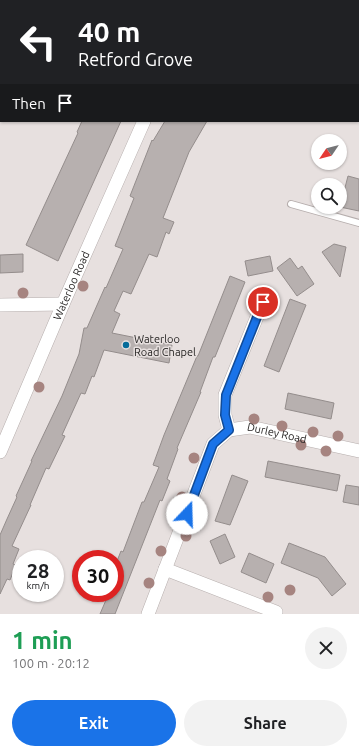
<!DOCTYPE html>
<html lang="en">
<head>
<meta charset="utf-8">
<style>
  body { margin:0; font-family:Ubuntu,sans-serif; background:#f2f2f2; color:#202124; height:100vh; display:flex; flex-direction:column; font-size:15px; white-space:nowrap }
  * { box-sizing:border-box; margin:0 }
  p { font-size:13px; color:#757577 }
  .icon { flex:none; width:22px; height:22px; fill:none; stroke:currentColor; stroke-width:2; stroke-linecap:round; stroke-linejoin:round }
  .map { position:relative; height:614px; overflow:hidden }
  .side { display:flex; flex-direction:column; background:#fff; flex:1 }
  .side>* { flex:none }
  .guide { position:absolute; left:0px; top:0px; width:359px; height:122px; box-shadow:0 1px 3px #0004; background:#202124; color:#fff; overflow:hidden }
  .needle { width:26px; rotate:235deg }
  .controls { position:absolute; left:311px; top:134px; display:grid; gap:8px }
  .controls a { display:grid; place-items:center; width:36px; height:36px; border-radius:50%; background:#fff; box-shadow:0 1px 3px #0004; font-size:20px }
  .speed { position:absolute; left:12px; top:550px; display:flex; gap:8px; font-size:20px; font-weight:700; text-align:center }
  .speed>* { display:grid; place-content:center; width:52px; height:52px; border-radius:50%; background:#fff; box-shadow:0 1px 3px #0004; line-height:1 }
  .speed small { font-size:10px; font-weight:400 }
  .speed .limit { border:6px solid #d22; background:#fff; color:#111 }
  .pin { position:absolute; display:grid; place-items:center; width:34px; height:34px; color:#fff; margin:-17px; border:2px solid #fff; border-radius:50%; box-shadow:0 1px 4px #0007 }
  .me { position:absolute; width:44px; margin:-22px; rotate:21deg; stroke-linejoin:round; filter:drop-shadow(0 0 3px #0008) }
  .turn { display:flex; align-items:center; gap:14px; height:84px; padding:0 12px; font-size:18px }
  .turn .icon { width:52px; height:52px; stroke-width:2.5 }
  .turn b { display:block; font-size:28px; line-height:34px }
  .then { display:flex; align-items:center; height:38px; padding:0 12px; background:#0003; gap:8px; font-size:15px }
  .round { display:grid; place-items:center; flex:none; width:42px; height:42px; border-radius:21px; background:#f2f2f2 }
  .head { display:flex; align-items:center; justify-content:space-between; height:68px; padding:0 12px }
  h1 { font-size:24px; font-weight:700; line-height:30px; color:#1e9e55 }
  .primary-button { display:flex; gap:8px; margin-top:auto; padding:8px 12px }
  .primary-button a { flex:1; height:46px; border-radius:24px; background:#1a73e8; color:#fff; font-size:16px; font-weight:700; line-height:46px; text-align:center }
  .primary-button a+a { background:#f2f2f2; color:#202124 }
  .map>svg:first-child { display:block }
  .green { fill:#e9c1bc }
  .building { fill:#b7b0af; stroke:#948d8c }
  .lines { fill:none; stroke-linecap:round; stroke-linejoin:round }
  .service-casing { stroke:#b6aead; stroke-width:8 }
  .minor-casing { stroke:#b6aead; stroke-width:14 }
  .primary-casing { stroke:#a24640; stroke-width:22 }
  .service { stroke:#fff; stroke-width:6 }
  .minor { stroke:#fff; stroke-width:13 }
  .primary { stroke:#f19d97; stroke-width:20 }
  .tree { fill:#a68480 }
  .route-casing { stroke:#114b97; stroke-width:10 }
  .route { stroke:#1a73e8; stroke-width:7 }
  .poi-dot { fill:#056c9a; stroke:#e7e0df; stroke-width:1.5 }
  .labels { text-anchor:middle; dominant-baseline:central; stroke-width:3; stroke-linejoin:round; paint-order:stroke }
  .street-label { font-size:11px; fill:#211f1e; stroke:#e7e0df }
  .poi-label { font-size:11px; fill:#211f1e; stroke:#e7e0df; text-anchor:start }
</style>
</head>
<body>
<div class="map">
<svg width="359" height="614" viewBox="0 0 359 614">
  <rect width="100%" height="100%" fill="#e7e0df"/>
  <path class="green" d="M 115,0 L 359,0 L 359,46 L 358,47 L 358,1 L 118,1 Z"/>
  <path class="building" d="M 82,121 L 121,121 L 58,261 L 26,245 L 78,133 L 77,132 Z
    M 165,121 L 207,121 L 189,152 L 163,218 L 174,222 L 169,234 L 166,232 L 157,257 L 149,254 L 131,294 L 123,291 L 114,311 L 120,314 L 112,333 L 172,345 L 169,363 L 104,350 L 94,377 L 92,376 L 85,394 L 81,393 L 62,435 L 65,436 L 49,469 L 46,468 L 30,505 L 31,505 L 12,546 L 19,549 L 13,564 L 16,565 L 10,580 L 7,579 L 0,594 L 0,535 L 7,519 L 17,497 L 16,496 L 32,461 L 31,461 L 62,396 L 79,354 L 84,328 L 87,328 L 105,287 L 106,288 L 123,249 L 115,246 L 134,198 L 130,196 L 152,140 L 153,141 Z
    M 348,176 L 359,179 L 359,211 L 340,207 Z
    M 334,244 L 346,247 L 340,277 L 322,252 Z
    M 23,254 L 23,272 L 0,273 L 0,255 Z
    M 270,256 L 273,271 L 248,276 L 245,261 Z
    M 290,258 L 298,269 L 302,266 L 314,284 L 297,296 L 277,268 Z
    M 230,276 L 245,282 L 215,357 L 213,357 L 200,392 L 201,392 L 177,448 L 178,449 L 167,479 L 170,481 L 162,501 L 160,500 L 115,614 L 100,614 L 109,593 L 115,593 L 115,566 L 121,551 L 123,552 L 142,502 L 144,502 L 159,467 L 153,465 L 164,435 L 197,356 L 198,356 Z
    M 290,299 L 306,305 L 279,372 L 264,366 Z
    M 288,393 L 334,403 L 331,419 L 285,409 Z
    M 268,461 L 340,475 L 337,491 L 265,477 Z
    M 232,475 L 248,481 L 230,525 L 215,521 Z
    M 346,485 L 359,487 L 359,505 L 343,502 Z
    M 225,534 L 235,557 L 220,564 L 210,541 Z
    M 289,543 L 325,557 L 346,584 L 332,596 L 318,578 L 281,563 Z
    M 249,553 L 274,564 L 266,583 L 241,572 Z"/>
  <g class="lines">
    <g class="service-casing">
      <path id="service" d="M 291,204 L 359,223"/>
    </g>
    <g class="minor-casing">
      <g id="minor">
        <path d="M 0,305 L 63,304"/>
        <path d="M 229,430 L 225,415 L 225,395 L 263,302"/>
        <path id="s1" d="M 0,452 L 63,304 L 144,121"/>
        <path d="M 165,569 L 276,612"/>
        <path id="s2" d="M 148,614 L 213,444 L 229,430 L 250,427 L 359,451"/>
      </g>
    </g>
    <g class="primary-casing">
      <path id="primary" d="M 61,0 L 64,1
        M 358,57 L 359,57"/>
    </g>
    <use href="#service" class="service"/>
    <use href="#minor" class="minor"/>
    <use href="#primary" class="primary"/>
  </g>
  <g class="tree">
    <circle cx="83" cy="286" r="5.5"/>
    <circle cx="23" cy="293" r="5.5"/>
    <circle cx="39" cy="387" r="5.5"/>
    <circle cx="254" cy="419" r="5.5"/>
    <circle cx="282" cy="426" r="5.5"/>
    <circle cx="313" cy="432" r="5.5"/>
    <circle cx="338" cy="436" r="5.5"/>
    <circle cx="301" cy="445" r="5.5"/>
    <circle cx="326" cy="451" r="5.5"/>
    <circle cx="194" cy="458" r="5.5"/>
    <circle cx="182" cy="497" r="5.5"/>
    <circle cx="196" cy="512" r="5.5"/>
    <circle cx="186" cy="536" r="5.5"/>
    <circle cx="161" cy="551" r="5.5"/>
    <circle cx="149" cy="583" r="5.5"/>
    <circle cx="290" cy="590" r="5.5"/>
    <circle cx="268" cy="597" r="5.5"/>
  </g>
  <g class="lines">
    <g class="route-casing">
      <path id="route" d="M 187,514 L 213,444 L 229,430 L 225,415 L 226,395 L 263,302"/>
    </g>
    <use href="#route" class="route"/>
  </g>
  <circle class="poi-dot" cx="126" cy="345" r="4"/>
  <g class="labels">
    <g class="street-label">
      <text stroke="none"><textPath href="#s1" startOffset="181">Waterloo Road</textPath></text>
      <text stroke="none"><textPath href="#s2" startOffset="252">Durley Road</textPath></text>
    </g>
    <g class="poi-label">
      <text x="134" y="339">Waterloo<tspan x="134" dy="13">Road Chapel</tspan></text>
    </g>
  </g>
</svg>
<div class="controls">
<a><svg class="needle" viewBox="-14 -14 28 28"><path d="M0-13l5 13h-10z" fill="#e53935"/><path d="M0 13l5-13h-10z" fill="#757577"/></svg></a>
<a><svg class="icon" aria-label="search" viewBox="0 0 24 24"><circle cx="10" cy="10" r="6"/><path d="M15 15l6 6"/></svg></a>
</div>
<div class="speed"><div>28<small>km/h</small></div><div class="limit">30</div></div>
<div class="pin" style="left:263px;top:302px;background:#d93025"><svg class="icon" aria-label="arrive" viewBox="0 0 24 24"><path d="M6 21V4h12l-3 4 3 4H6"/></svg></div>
<svg class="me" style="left:187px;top:514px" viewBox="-20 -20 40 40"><circle r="19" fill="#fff"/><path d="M0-13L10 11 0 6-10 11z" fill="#1a73e8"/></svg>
<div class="guide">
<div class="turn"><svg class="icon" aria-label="left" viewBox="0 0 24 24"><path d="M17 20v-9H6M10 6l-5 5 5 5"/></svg><div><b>40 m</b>Retford Grove</div></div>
<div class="then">Then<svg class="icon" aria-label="arrive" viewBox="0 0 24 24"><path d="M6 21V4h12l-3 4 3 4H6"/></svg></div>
</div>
</div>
<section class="side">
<div class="head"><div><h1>1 min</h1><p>100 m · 20:12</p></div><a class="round"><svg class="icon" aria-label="close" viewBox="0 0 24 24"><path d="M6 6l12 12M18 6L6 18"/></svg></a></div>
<div class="primary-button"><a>Exit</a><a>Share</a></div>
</section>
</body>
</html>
